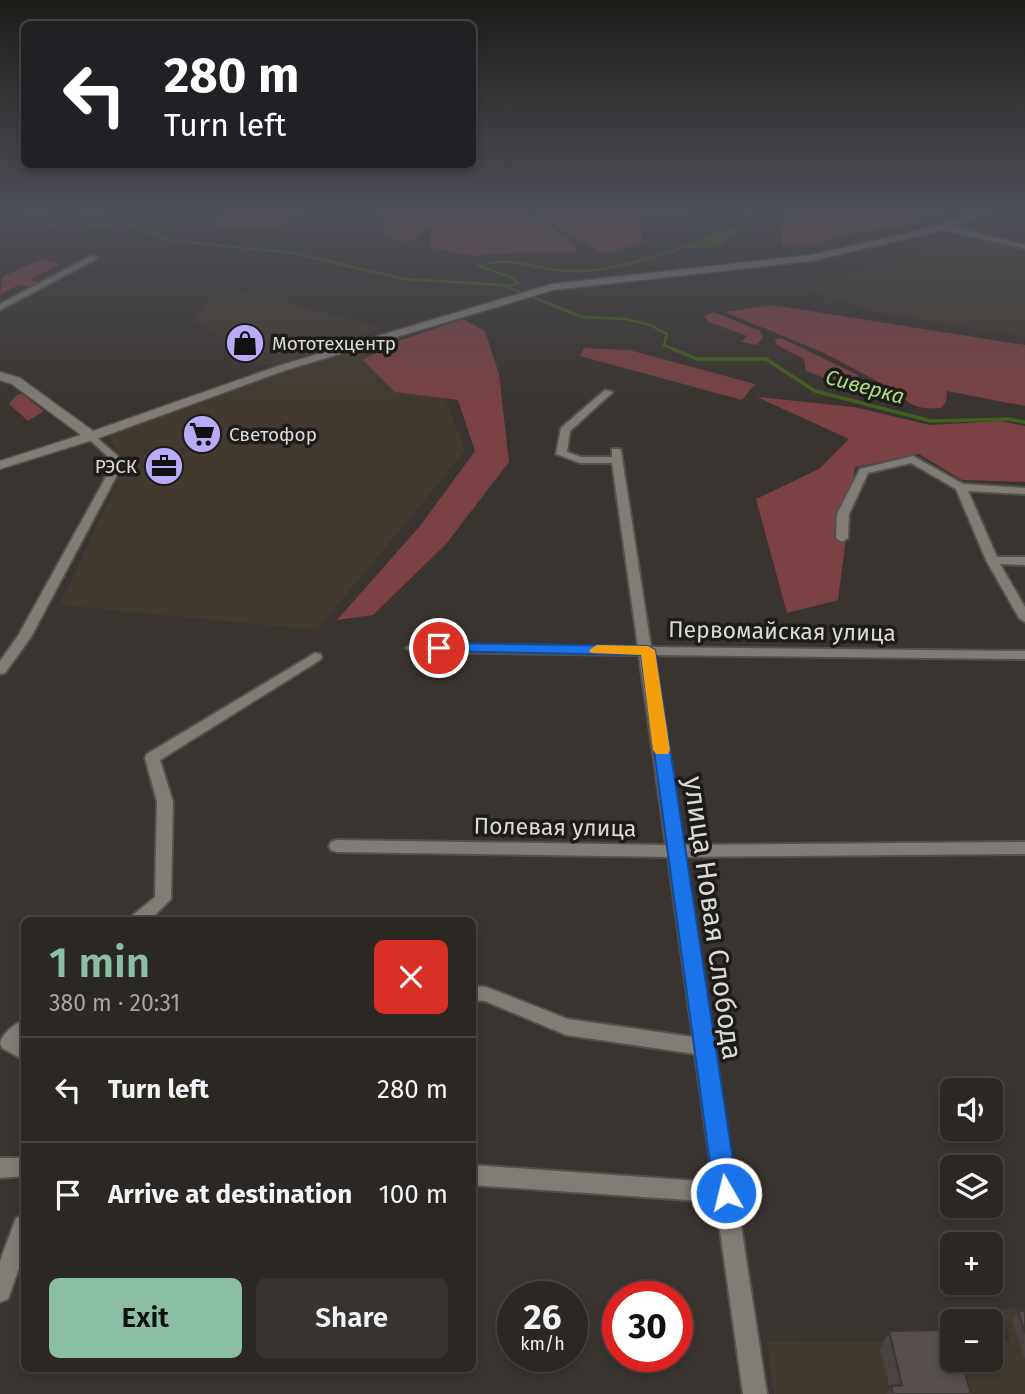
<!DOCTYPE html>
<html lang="en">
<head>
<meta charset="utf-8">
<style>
  body { margin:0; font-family:"Fira Sans",sans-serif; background:#373330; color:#f1f3f6; height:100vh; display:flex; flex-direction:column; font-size:26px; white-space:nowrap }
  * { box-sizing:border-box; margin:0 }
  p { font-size:23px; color:#a6a5a6 }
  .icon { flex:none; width:38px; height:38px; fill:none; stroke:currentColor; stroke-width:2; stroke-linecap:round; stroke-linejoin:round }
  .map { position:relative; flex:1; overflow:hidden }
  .sheet { position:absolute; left:21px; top:917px; width:455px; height:455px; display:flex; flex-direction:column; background:#2b2723; border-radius:10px; box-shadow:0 4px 10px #0003,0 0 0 2px #474441 }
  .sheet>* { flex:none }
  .banner { position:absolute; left:21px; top:21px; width:455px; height:147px; border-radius:10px; box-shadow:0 4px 10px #0003,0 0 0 2px #474441; background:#202124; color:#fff; overflow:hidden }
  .fabs { position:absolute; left:940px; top:1078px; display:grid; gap:14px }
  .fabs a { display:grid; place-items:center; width:63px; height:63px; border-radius:10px; background:#2b2723; box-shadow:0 4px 10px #0003,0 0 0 2px #474441; font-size:35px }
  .speed { position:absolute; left:497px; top:1281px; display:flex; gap:14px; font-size:35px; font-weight:700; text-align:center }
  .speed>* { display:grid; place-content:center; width:91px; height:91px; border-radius:50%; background:#2b2723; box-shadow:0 4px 10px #0003,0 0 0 2px #474441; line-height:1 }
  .speed small { font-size:18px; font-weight:400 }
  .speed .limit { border:10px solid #d22; background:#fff; color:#111 }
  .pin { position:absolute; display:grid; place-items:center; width:60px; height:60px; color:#fff; margin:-30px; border:4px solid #fff; border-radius:50%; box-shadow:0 2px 7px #0007 }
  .me { position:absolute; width:77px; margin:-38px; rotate:352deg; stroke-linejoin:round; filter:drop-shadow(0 0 5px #0008) }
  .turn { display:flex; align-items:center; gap:24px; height:147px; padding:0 28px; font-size:32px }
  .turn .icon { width:91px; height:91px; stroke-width:2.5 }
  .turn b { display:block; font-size:49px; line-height:60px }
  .round { display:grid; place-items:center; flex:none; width:74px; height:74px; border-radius:10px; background:#373330 }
  .overview { display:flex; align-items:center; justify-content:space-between; height:119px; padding:0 28px }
  h1 { font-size:42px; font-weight:600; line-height:52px; color:#8abfa5 }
  .primary-button { display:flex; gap:14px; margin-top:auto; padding:14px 28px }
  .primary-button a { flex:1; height:80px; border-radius:10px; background:#8abfa5; color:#111; font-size:28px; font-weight:600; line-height:80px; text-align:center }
  .primary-button a+a { background:#373330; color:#f1f3f6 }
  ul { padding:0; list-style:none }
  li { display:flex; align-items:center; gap:21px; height:105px; padding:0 28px; border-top:2px solid #474441 }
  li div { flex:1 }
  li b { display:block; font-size:26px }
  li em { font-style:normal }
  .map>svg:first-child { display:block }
  .built { fill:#423a2f }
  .green { fill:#7b4144 }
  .water { fill:#41621b }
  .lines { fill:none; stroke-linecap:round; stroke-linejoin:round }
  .stream-far1 { stroke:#41621b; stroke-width:2.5 }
  .stream { stroke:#41621b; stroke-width:3.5 }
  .street-casing { stroke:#54514c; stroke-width:4 }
  .secondary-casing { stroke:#54514c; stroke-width:3 }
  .street { fill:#827c76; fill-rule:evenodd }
  .secondary { fill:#827c76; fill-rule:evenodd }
  .wall { fill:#4a4440 }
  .building { fill:#564f4b; stroke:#3c3734; stroke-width:2 }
  .route { fill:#1a73e8; stroke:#114b97; stroke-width:2 }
  .slow { fill:#f59e0b }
  .labels { text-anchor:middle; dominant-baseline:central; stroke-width:7; stroke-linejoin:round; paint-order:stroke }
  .far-poi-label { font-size:19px; fill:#dbd9d5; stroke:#1e1c1a; text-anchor:start }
  .far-water-label { font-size:21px; font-style:italic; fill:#aadb7a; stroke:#1e1c1a }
  .street-label { font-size:23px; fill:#dbd9d5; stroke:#1e1c1a }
  .near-street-label { font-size:28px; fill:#dbd9d5; stroke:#1e1c1a }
</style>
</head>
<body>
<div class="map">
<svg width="1025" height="1394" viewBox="0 0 1025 1394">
  <rect width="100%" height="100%" fill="#39342f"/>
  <path class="built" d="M 977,232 L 1014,239 L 1025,234 L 1025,337 L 877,312 L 802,289 Z
    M 221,286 L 385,328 L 270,367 L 193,320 Z
    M 401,336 L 428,352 L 465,451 L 317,630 L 60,605 L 125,465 L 109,435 L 301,366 Z
    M 1002,1309 L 1025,1309 L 1025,1394 L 774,1394 L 767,1341 L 952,1342 L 952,1360 L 990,1360 L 991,1342 L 1010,1341 Z"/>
  <path class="green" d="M 227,212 L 301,212 L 274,229 L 213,226 Z
    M 370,212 L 524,212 L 533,218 L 538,217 L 537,212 L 692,212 C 669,221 660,214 638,219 L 643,242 L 609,253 L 600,252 L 540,217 L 535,218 L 576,244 L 575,253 L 519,252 L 473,256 L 431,248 L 430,226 L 423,227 L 420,234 L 409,242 L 383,236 L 385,218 Z
    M 787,212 L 946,212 L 899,227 L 839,235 L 817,245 L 782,245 L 781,228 L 789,220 Z
    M 41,259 L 60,264 L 30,280 L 42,282 L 31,287 L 18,285 L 0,295 L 2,277 Z
    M 772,305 L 1025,345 L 1025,406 L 947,391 L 946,402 L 941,408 C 922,409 911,408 899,393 L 900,389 L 892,389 L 824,353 L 725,312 Z
    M 714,312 L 760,331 L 763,338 L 756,345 L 741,342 L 747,336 L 709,322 L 704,316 Z
    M 463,319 L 485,331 L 499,374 L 509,462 L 446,544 L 373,615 L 337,620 L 420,526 L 475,451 L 458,400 L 395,392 L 363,360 L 398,341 Z
    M 781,338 L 858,375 L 857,386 L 846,386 L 806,371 L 804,359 L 777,345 L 774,340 Z
    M 584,348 L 629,350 L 755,384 L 742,400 L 580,356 Z
    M 18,394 L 22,394 L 44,411 L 28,421 L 9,404 Z
    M 757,397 L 854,407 L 930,425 L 1000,421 L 1025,426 L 1025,482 L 962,480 L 919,454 L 855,467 L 838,600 L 787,613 L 756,499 L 819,469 L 849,439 Z"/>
  <path class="water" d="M 745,225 L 748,227 L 727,238 L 719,247 L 682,248 L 717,232 Z"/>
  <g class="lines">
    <path class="stream-far1" d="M 0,223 L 47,212 L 47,225 C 70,223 82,209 106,218 L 86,225 L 94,227 L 125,222 L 168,240 L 293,253 L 404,279 L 503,285 L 582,317 L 626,319 L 650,325 L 667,334 L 664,345 L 677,351
      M 745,225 L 749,212
      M 508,285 L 519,284 L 513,278 L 479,266 C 511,254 537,271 570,271 C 608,272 646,259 682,248"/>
    <path class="stream" d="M 673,349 L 697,359 L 766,359 L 815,391 L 931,421 L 1008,419 L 1025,422"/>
    <g class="street-casing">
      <path id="street" d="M 945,225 L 1025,245 L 1025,249 L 942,229 L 941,227 Z
        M 91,256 L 98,258 L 0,310 L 0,304 Z
        M 605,390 L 613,392 L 570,431 L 567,452 L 581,457 L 612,457 L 612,449 L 620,449 L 621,451 L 651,647 L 1025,651 L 1025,659 L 653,655 L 682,845 L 1025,842 L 1025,854 L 684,857 L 767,1394 L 743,1394 L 716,1202 L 472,1185 L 472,1165 L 713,1182 L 695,1054 L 566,1035 L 485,1001 L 472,1000 L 472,986 L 486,987 L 568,1019 L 693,1037 L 668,857 L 337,852 L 331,850 L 329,846 L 331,842 L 337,840 L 666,845 L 639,655 L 413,652 L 406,648 L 413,644 L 638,647 L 612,463 L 580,463 L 556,454 L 561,428 Z
        M 91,433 L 118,456 L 116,477 L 31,637 L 5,673 L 0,674 L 0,661 L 18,636 L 106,477 L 108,457 L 86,436 Z
        M 913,456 L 963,484 L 1025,488 L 1025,494 L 968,491 L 997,557 L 1025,557 L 1025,565 L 1000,564 L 1025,607 L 1025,622 L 1019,618 L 986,560 L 956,489 L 911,463 L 868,473 L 849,514 L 848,538 L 842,542 L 836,538 L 837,514 L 860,469 Z
        M 315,653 L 320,654 L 322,657 L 320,660 L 160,760 L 173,802 L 171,899 L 150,920 L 131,920 L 133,915 L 155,897 L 157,802 L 145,758 L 147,754 Z
        M 24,1020 L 24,1060 L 2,1048 L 0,1043 C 3,1033 14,1024 24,1020 Z
        M 0,1158 L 24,1158 L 24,1176 L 0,1178 Z
        M 24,1215 L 24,1254 L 8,1299 L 0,1302 L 0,1261 L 16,1218 Z"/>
    </g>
    <g class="secondary-casing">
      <path id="secondary" d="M 977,212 L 989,212 L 948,229 L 811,261 L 553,290 L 286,370 L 96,439 L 0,469 L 0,461 L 81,435 L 12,384 L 0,380 L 0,372 L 20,378 L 93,431 L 278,366 L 552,284 L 811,255 L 942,225 Z"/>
    </g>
    <use href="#street" class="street"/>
    <use href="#secondary" class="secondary"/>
  </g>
  <path class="wall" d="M 1018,1311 L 1025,1311 L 1025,1360 L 1012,1321 Z
    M 889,1331 L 971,1394 L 887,1394 L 890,1389 L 880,1350 Z"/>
  <path class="building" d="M 1018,1311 L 1025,1311 L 1025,1333 Z
    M 952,1330 L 952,1360 L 961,1360 L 971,1394 L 893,1394 L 891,1386 L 902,1385 L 889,1331 Z"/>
  <linearGradient id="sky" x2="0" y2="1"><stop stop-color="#1f1d1a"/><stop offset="0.52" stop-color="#4e5058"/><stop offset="1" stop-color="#4e5058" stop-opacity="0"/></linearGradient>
  <rect width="1025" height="407" fill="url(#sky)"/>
  <path class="route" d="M 439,643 L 648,646 L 655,650 L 738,1193 L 734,1201 L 726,1205 L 717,1201 L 714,1193 L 641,655 L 434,651 L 432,648 Z"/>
  <path class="slow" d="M 597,645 L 648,646 L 655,650 L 670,750 L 668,754 L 656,754 L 653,750 L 641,655 L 591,653 L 589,650 Z"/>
  <defs>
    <g id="shop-disc" transform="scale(2.0125)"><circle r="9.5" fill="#b9abf7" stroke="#1e1c1a"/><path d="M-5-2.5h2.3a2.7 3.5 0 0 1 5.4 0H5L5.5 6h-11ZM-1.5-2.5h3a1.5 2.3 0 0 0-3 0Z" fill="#111"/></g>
    <g id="supermarket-disc" transform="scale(2.0125)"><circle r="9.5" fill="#b9abf7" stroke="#1e1c1a"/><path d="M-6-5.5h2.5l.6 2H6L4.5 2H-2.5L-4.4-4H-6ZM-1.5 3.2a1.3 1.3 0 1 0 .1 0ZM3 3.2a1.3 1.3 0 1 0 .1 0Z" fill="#111"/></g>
    <g id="office-disc" transform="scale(2.0125)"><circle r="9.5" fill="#b9abf7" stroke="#1e1c1a"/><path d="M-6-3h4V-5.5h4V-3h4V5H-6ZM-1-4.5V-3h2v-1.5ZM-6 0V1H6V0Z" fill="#111"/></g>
  </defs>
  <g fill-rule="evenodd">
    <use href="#shop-disc" x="245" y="343"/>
    <use href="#supermarket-disc" x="202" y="434"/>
    <use href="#office-disc" x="164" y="466"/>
  </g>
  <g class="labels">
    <g class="far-poi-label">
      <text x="272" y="343">Мототехцентр</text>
      <text x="229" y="434">Светофор</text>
      <text x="137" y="466" text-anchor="end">РЭСК</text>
    </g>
    <g class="far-water-label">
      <text transform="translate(865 387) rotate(15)">Сиверка</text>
    </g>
    <g class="street-label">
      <text transform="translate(782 631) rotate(1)">Первомайская улица</text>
      <text transform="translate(555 827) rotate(1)">Полевая улица</text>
    </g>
    <g class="near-street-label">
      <text transform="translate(713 918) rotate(82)">улица Новая Слобода</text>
    </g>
  </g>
</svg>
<div class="fabs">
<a><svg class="icon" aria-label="sound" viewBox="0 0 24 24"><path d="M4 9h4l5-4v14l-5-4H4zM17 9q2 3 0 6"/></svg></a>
<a><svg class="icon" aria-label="layers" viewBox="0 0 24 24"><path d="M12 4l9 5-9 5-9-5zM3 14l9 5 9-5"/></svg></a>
<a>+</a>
<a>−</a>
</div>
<div class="speed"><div>26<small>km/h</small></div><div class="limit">30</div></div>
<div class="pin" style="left:439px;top:648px;background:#d93025"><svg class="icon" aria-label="arrive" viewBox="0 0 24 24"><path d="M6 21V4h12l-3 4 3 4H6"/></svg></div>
<svg class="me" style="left:726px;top:1193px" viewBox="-20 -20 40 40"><circle r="17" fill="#1a73e8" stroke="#fff" stroke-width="3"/><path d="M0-11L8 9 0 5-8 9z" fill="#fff"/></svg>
<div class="banner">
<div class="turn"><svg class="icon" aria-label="left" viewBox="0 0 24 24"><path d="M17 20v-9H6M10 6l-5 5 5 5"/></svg><div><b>280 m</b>Turn left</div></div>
</div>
<section class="sheet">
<div class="overview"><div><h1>1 min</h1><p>380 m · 20:31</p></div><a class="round" style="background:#d93025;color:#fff"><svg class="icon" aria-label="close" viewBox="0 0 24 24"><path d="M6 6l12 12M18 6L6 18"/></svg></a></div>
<ul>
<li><svg class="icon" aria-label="left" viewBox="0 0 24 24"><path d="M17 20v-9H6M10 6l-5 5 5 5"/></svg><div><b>Turn left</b></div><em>280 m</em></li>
<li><svg class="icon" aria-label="arrive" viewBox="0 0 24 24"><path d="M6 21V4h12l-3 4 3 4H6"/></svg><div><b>Arrive at destination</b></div><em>100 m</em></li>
</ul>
<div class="primary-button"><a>Exit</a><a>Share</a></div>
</section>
</div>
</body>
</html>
